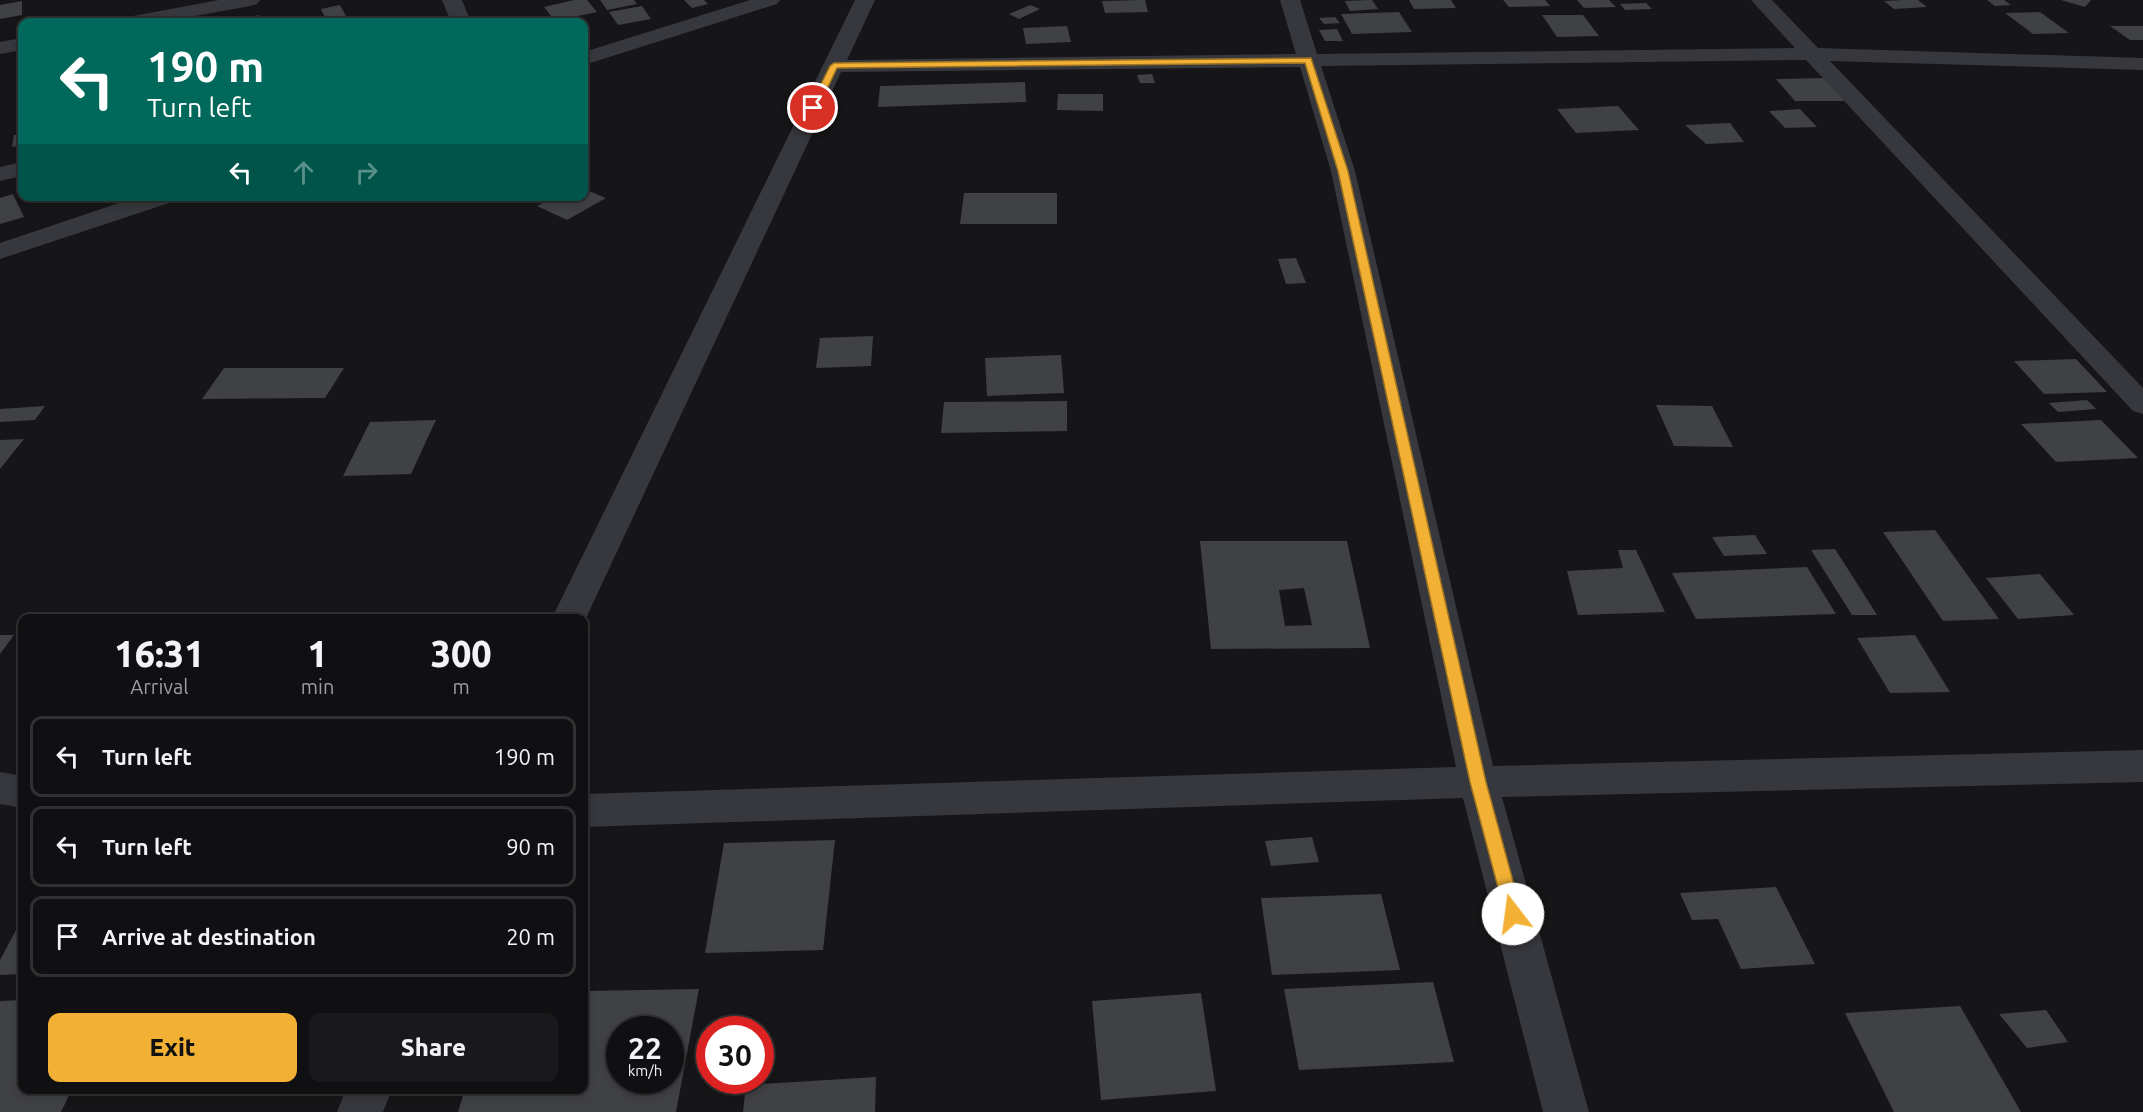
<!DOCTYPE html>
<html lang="en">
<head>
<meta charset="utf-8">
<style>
  body { margin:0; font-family:Ubuntu,sans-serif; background:#19191b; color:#f1f3f6; height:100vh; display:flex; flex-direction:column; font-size:22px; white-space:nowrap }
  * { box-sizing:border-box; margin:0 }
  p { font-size:20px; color:#9c9d9f }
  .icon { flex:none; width:33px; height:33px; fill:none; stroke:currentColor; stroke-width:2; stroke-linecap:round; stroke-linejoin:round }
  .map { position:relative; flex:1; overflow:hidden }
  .side { position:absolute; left:18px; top:614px; width:570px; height:480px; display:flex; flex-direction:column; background:#101012; border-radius:12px; box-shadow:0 3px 9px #0003,0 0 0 2px #303032 }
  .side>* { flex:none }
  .guide { position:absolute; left:18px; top:18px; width:570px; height:183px; border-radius:12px; box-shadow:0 3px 9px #0003,0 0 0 2px #303032; background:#00695c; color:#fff; overflow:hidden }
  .speed { position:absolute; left:606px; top:1016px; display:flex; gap:12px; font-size:30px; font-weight:700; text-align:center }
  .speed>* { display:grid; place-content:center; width:78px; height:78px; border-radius:50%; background:#101012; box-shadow:0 3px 9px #0003,0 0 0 2px #303032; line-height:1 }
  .speed small { font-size:15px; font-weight:400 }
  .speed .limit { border:9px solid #d22; background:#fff; color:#111 }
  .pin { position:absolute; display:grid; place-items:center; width:51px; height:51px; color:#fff; margin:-26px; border:3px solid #fff; border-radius:50%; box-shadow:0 2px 6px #0007 }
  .me { position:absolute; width:66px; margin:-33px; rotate:345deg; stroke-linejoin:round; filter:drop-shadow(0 0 4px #0008) }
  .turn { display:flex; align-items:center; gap:21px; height:126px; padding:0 30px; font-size:27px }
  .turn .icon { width:78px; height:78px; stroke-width:2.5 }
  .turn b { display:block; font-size:42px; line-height:51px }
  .lanes { display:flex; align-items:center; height:57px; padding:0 30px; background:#0003; justify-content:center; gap:30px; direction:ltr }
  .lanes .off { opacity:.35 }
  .eta { display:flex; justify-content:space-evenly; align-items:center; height:102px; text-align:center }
  .eta b { font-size:36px; font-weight:800; line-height:42px }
  .button { display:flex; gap:12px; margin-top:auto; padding:12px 30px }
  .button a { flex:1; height:69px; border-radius:12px; background:#f2b134; color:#111; font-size:24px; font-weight:800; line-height:69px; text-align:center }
  .button a+a { background:#19191b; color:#f1f3f6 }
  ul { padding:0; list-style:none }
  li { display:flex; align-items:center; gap:18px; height:81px; margin:0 12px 9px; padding:0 18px; border:3px solid #303032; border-radius:12px }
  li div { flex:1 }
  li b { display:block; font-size:22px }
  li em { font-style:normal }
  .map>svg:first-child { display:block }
  .building { fill:#404145; fill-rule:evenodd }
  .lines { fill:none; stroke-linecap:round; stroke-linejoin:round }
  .minor { fill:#37383d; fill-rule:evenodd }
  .route { fill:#f2b134; stroke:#9d7322; stroke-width:1.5 }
</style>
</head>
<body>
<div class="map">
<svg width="2143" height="1112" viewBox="0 0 2143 1112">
  <rect width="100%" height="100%" fill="#161618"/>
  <path class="building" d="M 574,0 L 587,0 L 597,12 L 555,21 L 544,7 Z
    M 600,0 L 634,0 L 637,4 L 607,10 Z
    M 684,0 L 704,0 L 708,4 L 692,8 Z
    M 1142,0 L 1145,0 L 1148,12 L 1105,13 L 1102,1 Z
    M 1369,0 L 1372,0 L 1378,9 L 1350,11 L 1345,1 Z
    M 1409,0 L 1451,0 L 1456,8 L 1414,9 Z
    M 1503,0 L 1545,0 L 1550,6 L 1509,7 Z
    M 1577,0 L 1609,0 L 1616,7 L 1584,8 Z
    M 1903,0 L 1918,0 L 1927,7 L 1894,9 L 1884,1 Z
    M 1987,0 L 2004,0 L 2011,5 L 1995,6 Z
    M 2061,0 L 2091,0 L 2085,7 Z
    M 22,1 L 22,15 L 0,19 L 0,5 Z
    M 1646,3 L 1652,9 L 1625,10 L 1620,4 Z
    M 340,5 L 347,18 L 327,22 L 321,9 Z
    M 1030,5 L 1040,9 L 1019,19 L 1009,14 Z
    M 642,6 L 651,19 L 618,25 L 609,12 Z
    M 1399,12 L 1412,32 L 1352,34 L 1341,14 Z
    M 2040,12 L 2069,33 L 2033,34 L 2005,13 Z
    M 259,15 L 261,21 L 228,22 L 227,21 Z
    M 1542,15 L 1583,15 L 1599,36 L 1557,37 Z
    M 1335,17 L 1340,23 L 1324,24 L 1319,18 Z
    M 1067,26 L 1071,42 L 1026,44 L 1023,28 Z
    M 2110,26 L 2143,26 L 2143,40 L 2130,40 Z
    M 1337,29 L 1343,41 L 1325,41 L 1319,30 Z
    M 1152,74 L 1155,83 L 1140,83 L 1137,75 Z
    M 1825,78 L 1846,101 L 1795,101 L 1776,79 Z
    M 1025,82 L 1026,102 L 878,107 L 880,86 Z
    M 1058,94 L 1103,94 L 1103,111 L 1057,110 Z
    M 1618,106 L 1639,130 L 1576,133 L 1557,109 Z
    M 1800,109 L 1817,127 L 1785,128 L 1769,111 Z
    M 1730,123 L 1744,142 L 1706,144 L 1685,125 Z
    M 22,134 L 22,145 L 12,147 L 14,135 Z
    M 584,189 L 606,198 L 567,220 L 537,206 L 556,196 L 584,196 Z
    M 964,193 L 1057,193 L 1057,224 L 960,224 Z
    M 13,194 L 24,217 L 0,224 L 0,198 Z
    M 1296,258 L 1306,283 L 1286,284 L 1278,259 Z
    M 873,336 L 871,366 L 816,368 L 820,338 Z
    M 1061,355 L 1064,393 L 987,396 L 985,358 Z
    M 2076,359 L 2107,392 L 2044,394 L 2014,361 Z
    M 224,368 L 344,368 L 325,398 L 202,399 Z
    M 2087,400 L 2096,409 L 2058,412 L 2049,403 Z
    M 1067,401 L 1067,431 L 941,433 L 944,402 Z
    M 1656,405 L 1712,406 L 1733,447 L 1674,446 Z
    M 45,406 L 35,420 L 0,422 L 0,409 Z
    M 436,420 L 411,474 L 343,476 L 370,422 Z
    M 2101,420 L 2138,458 L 2056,462 L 2021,424 Z
    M 24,439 L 0,469 L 0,440 Z
    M 1935,530 L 1999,619 L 1943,621 L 1883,532 Z
    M 1755,535 L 1767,554 L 1724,556 L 1712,537 Z
    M 1200,541 L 1347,541 L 1370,648 L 1211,649 ZM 1304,588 L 1312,625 L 1285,626 L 1279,590 Z
    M 1835,549 L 1851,574 L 1877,615 L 1852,615 L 1811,550 Z
    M 1618,550 L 1636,550 L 1665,612 L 1578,615 L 1567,571 L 1623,568 Z
    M 1807,567 L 1836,614 L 1696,619 L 1672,573 Z
    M 2040,574 L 2074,615 L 2018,619 L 1986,578 Z
    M 0,635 L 14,635 L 0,654 Z
    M 1915,635 L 1950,692 L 1890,693 L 1857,638 Z
    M 1312,837 L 1319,862 L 1271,866 L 1265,841 Z
    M 835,840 L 823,950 L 705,953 L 724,843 Z
    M 1776,887 L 1815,964 L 1741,969 L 1718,919 L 1692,920 L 1680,893 Z
    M 1381,894 L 1400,970 L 1272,975 L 1261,898 Z
    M 22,919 L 22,974 L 0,975 L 0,960 Z
    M 1433,982 L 1454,1062 L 1299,1070 L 1284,989 Z
    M 699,989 L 676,1112 L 458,1112 L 465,1089 L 584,1089 L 584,991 ZM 620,1029 L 670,1029 L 670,1080 L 620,1080 Z
    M 1201,993 L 1216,1091 L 1101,1100 L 1092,1001 Z
    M 22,1000 L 22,1089 L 72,1089 L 61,1112 L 0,1112 L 0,1001 Z
    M 1960,1006 L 2021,1112 L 1894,1112 L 1845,1013 Z
    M 2046,1010 L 2068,1042 L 2027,1048 L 1999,1014 Z
    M 876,1077 L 875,1112 L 743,1112 L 746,1085 Z"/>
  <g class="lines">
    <path class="minor" d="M 219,0 L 260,0 L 257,4 L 250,6 L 162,22 L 123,22 L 126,18 L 133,16 Z
      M 442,0 L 462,0 L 471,22 L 451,22 Z
      M 750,0 L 780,0 L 777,4 L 584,65 L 584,52 Z
      M 855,0 L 875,0 L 847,60 L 1296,54 L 1280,0 L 1300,0 L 1317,54 L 1795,48 L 1751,0 L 1772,0 L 1818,48 L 2143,58 L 2143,70 L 1830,61 L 2143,388 L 2143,414 L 2133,411 L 1806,60 L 1321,66 L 1355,171 L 1493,766 L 2143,750 L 2143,782 L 1502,797 L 1589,1112 L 1543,1112 L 1463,798 L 584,827 L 584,794 L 1456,767 L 1331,171 L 1300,67 L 841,72 L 586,618 L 584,623 L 584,618 L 552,618 Z
      M 22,38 L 22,50 L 0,54 L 0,42 Z
      M 22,162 L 22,176 L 0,181 L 0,167 Z
      M 140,196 L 178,196 L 175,201 L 0,259 L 0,243 Z
      M 0,772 L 22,776 L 22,808 L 0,804 Z
      M 346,1089 L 392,1089 L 383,1112 L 337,1112 Z"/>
  </g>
  <path class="route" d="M 1311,58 L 1348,171 L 1486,782 L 1522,914 L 1519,920 L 1513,922 L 1507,920 L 1505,914 L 1470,782 L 1338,171 L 1305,63 L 837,68 L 817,110 L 809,108 L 830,66 L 834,63 Z"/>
</svg>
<div class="speed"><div>22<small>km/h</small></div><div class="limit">30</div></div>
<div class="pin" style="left:813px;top:108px;background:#d93025"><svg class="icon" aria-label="arrive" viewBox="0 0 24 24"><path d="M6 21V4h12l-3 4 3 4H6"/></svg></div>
<svg class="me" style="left:1513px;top:914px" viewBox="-20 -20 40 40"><circle r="19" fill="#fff"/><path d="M0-13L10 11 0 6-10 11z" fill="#f2b134"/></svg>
<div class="guide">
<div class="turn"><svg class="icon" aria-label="left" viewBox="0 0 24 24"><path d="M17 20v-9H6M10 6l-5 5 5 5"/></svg><div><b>190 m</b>Turn left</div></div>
<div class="lanes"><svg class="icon" aria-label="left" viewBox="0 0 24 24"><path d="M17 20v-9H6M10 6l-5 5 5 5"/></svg><svg class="icon off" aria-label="ahead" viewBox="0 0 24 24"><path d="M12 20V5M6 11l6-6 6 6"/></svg><svg class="icon off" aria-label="right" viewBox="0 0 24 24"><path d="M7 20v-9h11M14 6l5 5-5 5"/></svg></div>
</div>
<section class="side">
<div class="eta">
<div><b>16:31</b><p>Arrival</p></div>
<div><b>1</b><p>min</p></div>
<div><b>300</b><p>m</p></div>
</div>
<ul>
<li><svg class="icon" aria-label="left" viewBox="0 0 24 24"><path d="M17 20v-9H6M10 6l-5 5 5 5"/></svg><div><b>Turn left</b></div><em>190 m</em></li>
<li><svg class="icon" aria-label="left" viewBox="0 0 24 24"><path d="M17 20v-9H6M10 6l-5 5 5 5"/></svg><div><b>Turn left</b></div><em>90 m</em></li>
<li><svg class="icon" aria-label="arrive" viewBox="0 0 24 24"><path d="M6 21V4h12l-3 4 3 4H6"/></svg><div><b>Arrive at destination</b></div><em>20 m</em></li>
</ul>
<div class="button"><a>Exit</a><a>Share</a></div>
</section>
</div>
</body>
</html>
